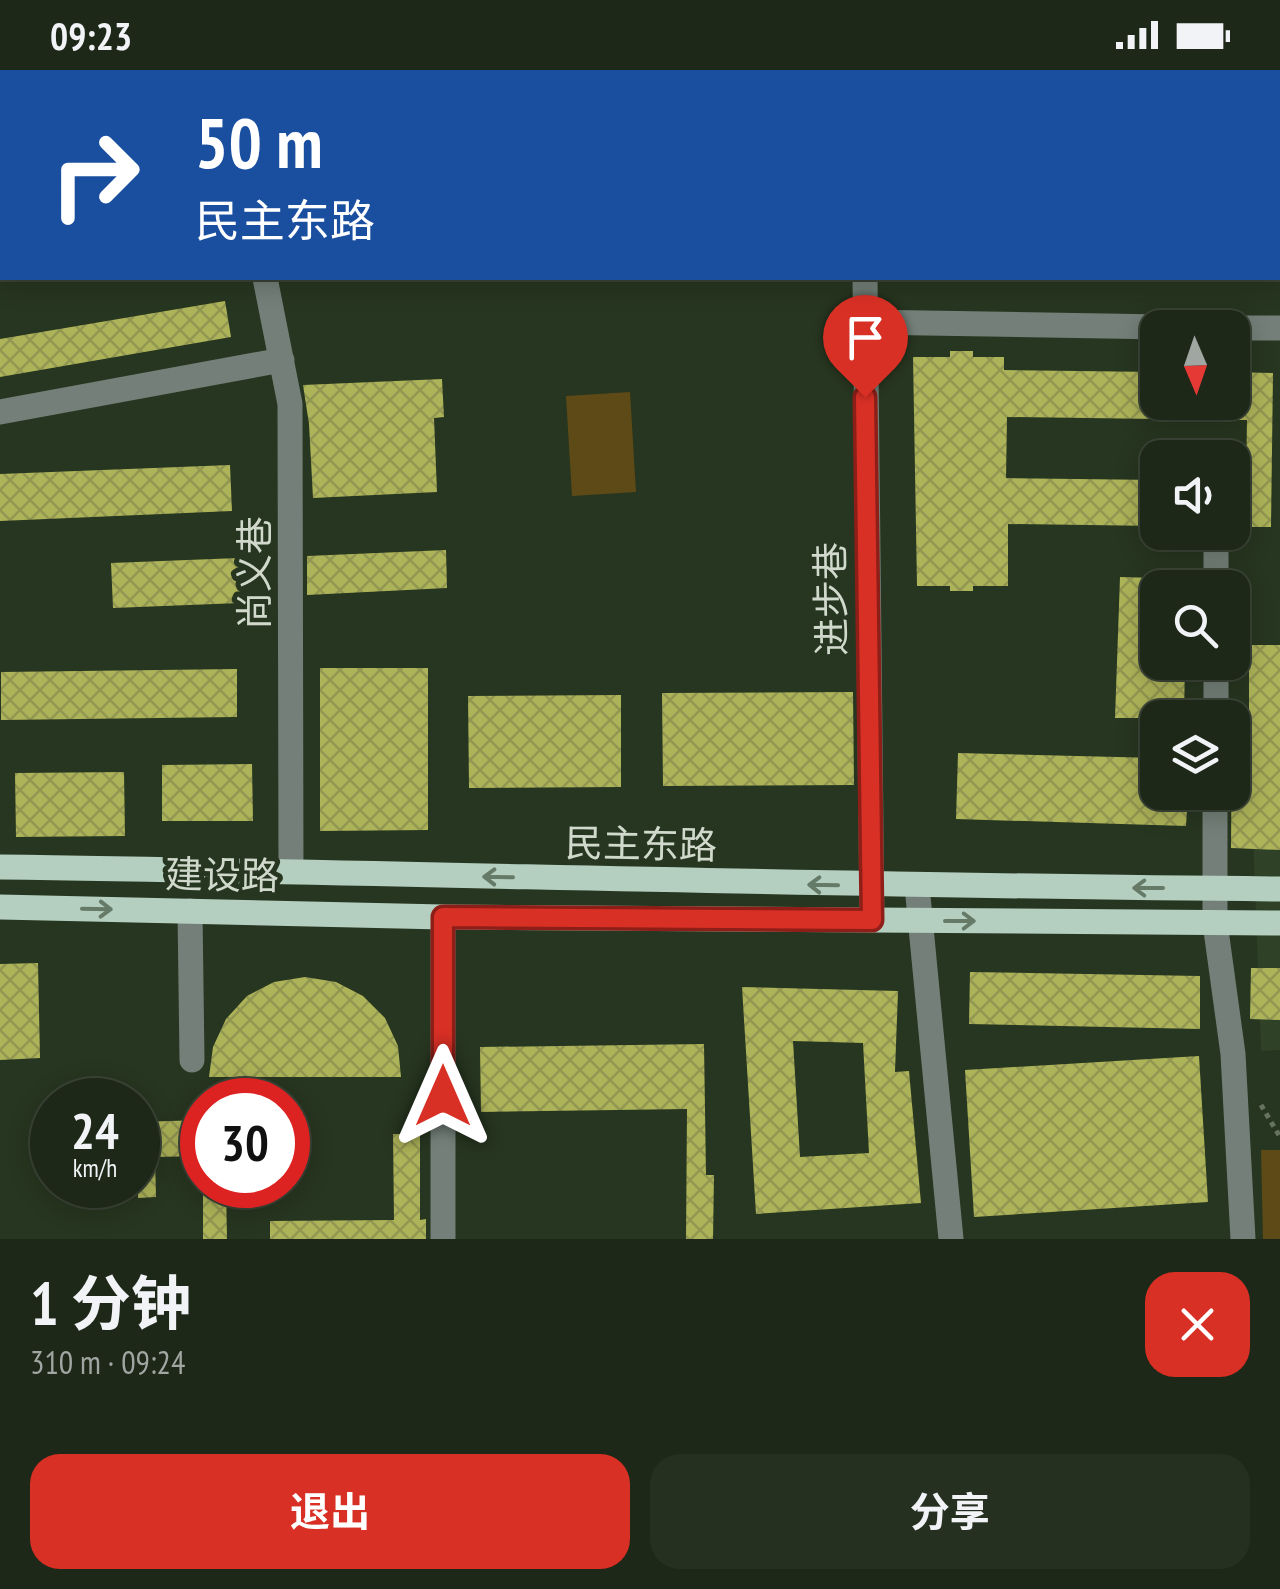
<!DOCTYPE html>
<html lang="zh">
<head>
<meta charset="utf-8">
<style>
  body { margin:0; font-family:"PT Sans Narrow","Noto Sans SC",sans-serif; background:#253021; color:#f1f3f6; height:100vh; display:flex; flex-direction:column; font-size:38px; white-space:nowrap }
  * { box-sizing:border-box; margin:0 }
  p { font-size:32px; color:#a0a6a2 }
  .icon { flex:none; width:55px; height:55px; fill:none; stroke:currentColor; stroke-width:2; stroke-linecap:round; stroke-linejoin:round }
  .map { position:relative; height:1169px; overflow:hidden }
  .side { display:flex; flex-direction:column; background:#1d2818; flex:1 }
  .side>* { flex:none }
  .hud { position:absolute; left:0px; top:0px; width:1280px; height:210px; box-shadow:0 5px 25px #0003,0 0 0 2px #3b4437; background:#1a4fa0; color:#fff; overflow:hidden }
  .needle { width:65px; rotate:178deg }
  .controls { position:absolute; left:1140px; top:240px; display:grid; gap:20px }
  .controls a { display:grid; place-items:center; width:110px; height:110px; border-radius:20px; background:#1d2818; box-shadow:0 5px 25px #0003,0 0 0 2px #3b4437; font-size:50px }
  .speed { position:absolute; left:30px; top:1008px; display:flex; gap:20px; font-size:50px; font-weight:700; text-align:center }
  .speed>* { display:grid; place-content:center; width:130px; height:130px; border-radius:50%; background:#1d2818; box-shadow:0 5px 25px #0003,0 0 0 2px #3b4437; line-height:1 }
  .speed small { font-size:25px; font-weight:400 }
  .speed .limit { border:15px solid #d22; background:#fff; color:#111 }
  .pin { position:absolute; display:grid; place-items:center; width:85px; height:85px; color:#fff; margin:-102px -42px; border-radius:50% 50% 50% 0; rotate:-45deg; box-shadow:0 0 10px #0007 }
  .pin .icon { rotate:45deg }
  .me { position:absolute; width:110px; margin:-55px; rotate:0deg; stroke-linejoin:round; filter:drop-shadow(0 0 8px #0008) }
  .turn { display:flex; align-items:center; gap:35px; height:210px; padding:0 30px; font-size:45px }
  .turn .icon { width:130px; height:130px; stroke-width:2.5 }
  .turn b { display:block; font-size:70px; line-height:85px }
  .round { display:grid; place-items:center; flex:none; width:105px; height:105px; border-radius:30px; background:#253021 }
  .summary { display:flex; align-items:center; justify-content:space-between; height:170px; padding:0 30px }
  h1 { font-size:60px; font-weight:700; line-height:75px }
  .primary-button { display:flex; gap:20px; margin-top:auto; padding:20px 30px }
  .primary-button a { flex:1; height:115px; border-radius:30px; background:#d93025; color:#fff; font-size:40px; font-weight:700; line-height:115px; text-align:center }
  .primary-button a+a { background:#253021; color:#f1f3f6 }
  .status { display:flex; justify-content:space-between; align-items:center; height:70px; padding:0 50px; background:#1d2818; direction:ltr }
  .status svg { height:28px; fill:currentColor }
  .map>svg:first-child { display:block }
  .built { fill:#2f4227 }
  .park { fill:#5d4a16 }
  .building { fill:url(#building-cross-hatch); fill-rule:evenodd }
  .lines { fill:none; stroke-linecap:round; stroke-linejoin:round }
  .path { stroke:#677361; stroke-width:5; stroke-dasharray:5 5; stroke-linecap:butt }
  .minor { stroke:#737f78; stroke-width:25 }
  .major { stroke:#b4cebf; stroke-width:25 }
  .oneway { stroke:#667a68 }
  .route-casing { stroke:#8d1f18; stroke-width:25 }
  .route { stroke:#d93025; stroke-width:18 }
  .labels { text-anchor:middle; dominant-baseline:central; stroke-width:10; stroke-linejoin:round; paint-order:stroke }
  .street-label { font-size:38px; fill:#d0d9cc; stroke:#273620 }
</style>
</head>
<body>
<div class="status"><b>09:23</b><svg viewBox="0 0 49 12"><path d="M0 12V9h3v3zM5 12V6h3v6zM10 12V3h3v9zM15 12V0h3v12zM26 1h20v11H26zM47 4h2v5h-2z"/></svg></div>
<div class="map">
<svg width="1280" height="1169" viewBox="0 0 1280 1169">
  <defs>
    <pattern id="building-cross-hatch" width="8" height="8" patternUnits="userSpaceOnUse" patternTransform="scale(2.5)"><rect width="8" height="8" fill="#adb358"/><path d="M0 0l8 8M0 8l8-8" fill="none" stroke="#919651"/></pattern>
  </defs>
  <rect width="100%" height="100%" fill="#273620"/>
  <path class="built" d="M 1250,681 L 1280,685 L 1280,980 L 1261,981 Z"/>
  <path class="park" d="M 630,322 L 636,422 L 572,426 L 566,326 Z
    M 1261,1080 L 1280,1080 L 1280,1169 L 1263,1169 Z"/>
  <path class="building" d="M 225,231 L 231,267 L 0,307 L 0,269 Z
    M 950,281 L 973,281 L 973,287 L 1004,287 L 1004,300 L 1158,302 L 1158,349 L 1007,347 L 1006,408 L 1158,410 L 1158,456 L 1008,454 L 1008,516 L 973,516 L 973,521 L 950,521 L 950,516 L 917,516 L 913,287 L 950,287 Z
    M 1232,302 L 1273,303 L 1271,457 L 1232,457 L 1232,410 L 1246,410 L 1247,350 L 1232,350 Z
    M 442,309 L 444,347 L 434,348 L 437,422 L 313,428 L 309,354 L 303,315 Z
    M 230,395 L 232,441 L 0,451 L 0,404 Z
    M 446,480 L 447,518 L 307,525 L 307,486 Z
    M 238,488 L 240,533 L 113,538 L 111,493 Z
    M 1120,507 L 1158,508 L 1158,592 L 1185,592 L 1184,648 L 1115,648 Z
    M 1249,575 L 1280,575 L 1280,780 L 1231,778 L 1232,643 L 1249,644 Z
    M 320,598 L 428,598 L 428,760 L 320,761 Z
    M 237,599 L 237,647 L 1,650 L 1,602 Z
    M 853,622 L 854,715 L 663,716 L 662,623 Z
    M 621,625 L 621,717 L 469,718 L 468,626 Z
    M 958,683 L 1158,688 L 1158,722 L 1188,722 L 1186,756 L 956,749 Z
    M 252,694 L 253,751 L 162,751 L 162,695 Z
    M 124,702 L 125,766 L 16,767 L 15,703 Z
    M 38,893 L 40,988 L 0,990 L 0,894 Z
    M 1251,898 L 1280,898 L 1280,950 L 1250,949 Z
    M 970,902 L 1200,906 L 1200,959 L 969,954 Z
    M 305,907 L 336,912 L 363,926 L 385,948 L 398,976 L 401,1007 L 209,1007 L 213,977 L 226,949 L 247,926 L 274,912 Z
    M 742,917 L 898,921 L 895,1002 L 909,1001 L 921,1133 L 756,1144 ZM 793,971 L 863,973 L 869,1083 L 800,1087 Z
    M 704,974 L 706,1105 L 714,1105 L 713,1169 L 686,1169 L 687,1039 L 481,1042 L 480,977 Z
    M 1199,986 L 1208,1132 L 974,1147 L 965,1000 Z
    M 202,1050 L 202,1086 L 155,1087 L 156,1127 L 138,1128 L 138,1052 Z
    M 393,1064 L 420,1064 L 420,1150 L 426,1149 L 426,1169 L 270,1169 L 270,1151 L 394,1150 Z
    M 203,1115 L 226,1115 L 227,1169 L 203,1169 Z"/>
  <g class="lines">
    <path class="path" d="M 1261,1035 L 1280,1067"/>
    <path class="minor" d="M 224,0 L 224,2
      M 1176,2 L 1186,0
      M 265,208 L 290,334 L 291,801
      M 865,208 L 872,850
      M 864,252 L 1224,258
      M 1232,258 L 1280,258
      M 0,342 L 282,290
      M 1216,518 L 1216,480
      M 1216,648 L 1216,592
      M 1215,722 L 1215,853 L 1233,984 L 1243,1169
      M 917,816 L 951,1169
      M 190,841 L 192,990
      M 443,847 L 443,1169"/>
    <path class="major" d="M 0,797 C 427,803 853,816 1280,819
      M 0,837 L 443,847 L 1280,853"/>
  </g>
  <defs><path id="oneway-shaft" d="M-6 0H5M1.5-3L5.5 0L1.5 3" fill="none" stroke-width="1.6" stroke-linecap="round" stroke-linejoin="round" transform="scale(2.5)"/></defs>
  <g class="oneway">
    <use href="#oneway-shaft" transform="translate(498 807) rotate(-179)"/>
    <use href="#oneway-shaft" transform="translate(823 815) rotate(-179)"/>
    <use href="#oneway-shaft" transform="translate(1148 818) rotate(-180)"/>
    <use href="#oneway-shaft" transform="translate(97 839) rotate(1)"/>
    <use href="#oneway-shaft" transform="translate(960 851)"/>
  </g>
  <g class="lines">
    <g class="route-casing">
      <path id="route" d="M 443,1026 L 443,847 L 872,850 L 865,327"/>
    </g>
    <use href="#route" class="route"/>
  </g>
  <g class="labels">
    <g class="street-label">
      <text transform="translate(253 503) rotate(-90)">尚义巷</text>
      <text transform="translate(830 529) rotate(-91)">进步巷</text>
      <text transform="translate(641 773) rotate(1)">民主东路</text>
      <text transform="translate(222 804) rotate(1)">建设路</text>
    </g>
  </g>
</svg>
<div class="controls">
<a><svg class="needle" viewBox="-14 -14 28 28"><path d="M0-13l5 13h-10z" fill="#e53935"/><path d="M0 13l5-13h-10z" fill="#a0a6a2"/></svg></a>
<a><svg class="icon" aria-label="sound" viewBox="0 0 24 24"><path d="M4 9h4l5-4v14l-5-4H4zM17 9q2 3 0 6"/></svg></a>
<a><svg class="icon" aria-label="search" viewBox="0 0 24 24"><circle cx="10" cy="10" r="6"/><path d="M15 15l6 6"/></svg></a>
<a><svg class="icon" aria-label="layers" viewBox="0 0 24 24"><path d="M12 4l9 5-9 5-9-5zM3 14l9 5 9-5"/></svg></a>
</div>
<div class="speed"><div>24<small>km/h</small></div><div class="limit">30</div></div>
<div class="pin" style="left:865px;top:327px;background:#d93025"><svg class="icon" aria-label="arrive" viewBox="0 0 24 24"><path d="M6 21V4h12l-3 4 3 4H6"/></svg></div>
<svg class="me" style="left:443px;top:1026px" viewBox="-20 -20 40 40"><path d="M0-17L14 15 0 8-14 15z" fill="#d93025" stroke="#fff" stroke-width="4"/></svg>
<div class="hud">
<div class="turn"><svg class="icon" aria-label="right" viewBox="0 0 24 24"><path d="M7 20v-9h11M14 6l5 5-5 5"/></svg><div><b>50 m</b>民主东路</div></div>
</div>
</div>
<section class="side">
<div class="summary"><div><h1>1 分钟</h1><p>310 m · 09:24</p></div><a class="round" style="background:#d93025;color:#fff"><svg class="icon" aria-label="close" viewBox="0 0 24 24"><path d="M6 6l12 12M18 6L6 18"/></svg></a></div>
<div class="primary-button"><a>退出</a><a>分享</a></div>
</section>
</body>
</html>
